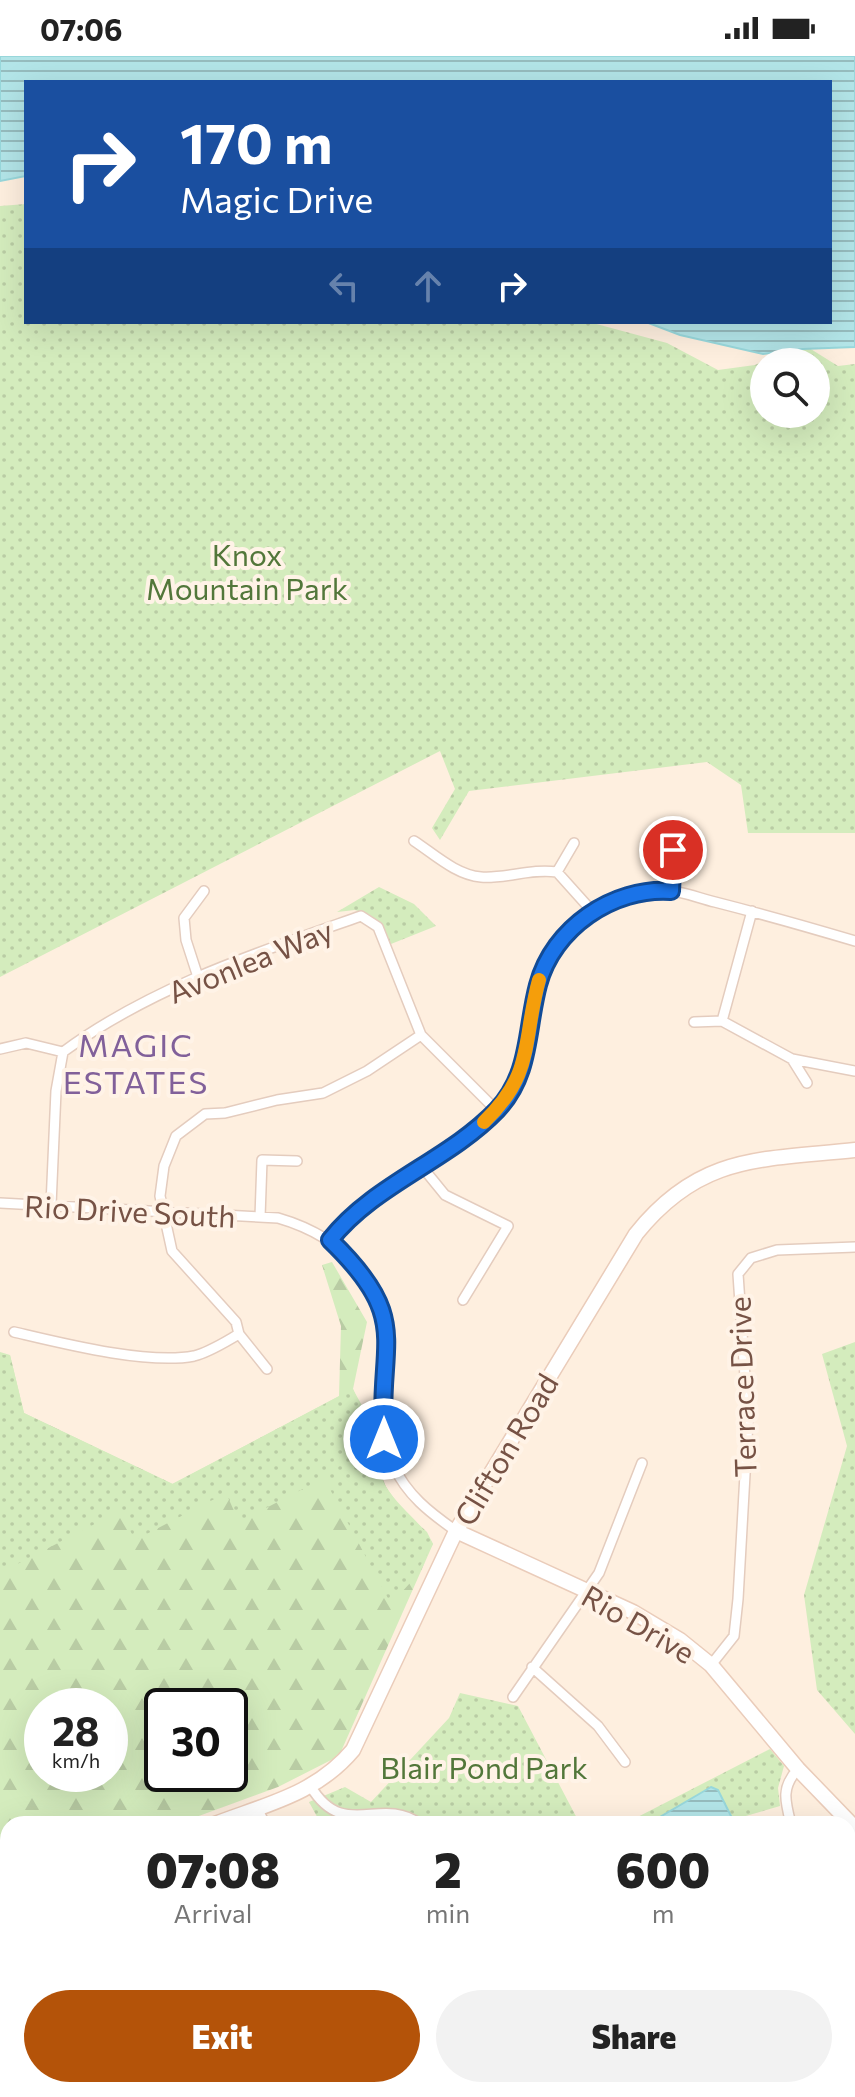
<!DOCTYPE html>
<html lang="en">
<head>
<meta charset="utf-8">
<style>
  body { margin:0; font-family:Commissioner,sans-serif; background:#f2f2f2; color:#222; height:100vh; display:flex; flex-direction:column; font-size:30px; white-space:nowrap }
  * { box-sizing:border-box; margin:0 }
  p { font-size:26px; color:#767676 }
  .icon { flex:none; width:44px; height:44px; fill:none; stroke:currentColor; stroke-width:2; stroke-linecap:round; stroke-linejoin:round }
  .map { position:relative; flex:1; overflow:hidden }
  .drawer { position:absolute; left:0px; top:1760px; width:856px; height:282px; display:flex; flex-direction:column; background:#fff; border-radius:24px 24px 0 0; box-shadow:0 8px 32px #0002 }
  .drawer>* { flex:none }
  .hud { position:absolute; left:24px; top:24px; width:808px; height:244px; border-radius:0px; box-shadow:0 8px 32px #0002; background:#1a4fa0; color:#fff; overflow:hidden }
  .tools { position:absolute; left:750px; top:292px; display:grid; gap:16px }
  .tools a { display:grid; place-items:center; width:80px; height:80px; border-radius:50%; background:#fff; box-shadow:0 8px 32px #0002; font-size:40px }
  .speed { position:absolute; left:24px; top:1632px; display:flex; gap:16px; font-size:40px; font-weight:700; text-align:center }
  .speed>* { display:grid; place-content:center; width:104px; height:104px; border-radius:50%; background:#fff; box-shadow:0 8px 32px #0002; line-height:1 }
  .speed small { font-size:20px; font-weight:400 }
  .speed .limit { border:4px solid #111; border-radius:12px; background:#fff; color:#111 }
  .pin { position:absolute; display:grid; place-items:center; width:68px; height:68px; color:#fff; margin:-34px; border:4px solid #fff; border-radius:50%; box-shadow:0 2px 8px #0007 }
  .me { position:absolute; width:88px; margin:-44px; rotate:0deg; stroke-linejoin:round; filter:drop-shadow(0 0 6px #0008) }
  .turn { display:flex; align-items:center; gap:28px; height:168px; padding:0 24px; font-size:36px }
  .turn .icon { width:104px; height:104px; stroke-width:2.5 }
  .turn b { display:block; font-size:56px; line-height:68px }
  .lanes { display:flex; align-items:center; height:76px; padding:0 24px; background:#0003; justify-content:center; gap:40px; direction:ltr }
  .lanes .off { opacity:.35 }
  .eta { display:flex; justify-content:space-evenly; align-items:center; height:136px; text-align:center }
  .eta b { font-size:48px; font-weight:800; line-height:56px }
  .button { display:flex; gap:16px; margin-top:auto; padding:16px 24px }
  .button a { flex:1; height:92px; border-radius:48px; background:#b45309; color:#fff; font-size:32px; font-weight:800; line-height:92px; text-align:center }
  .button a+a { background:#f2f2f2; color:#222 }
  .status { display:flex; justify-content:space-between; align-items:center; height:56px; padding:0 40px; background:#fff; direction:ltr }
  .status svg { height:22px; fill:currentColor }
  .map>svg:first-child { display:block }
  .forest { fill:url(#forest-firs); fill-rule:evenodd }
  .park { fill:url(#park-dots); fill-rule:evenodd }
  .water { fill:url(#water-rules); stroke:#98d7db; stroke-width:2 }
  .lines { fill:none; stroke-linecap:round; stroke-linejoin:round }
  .street-casing { stroke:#e4ccbe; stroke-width:12 }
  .secondary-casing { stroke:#eaccba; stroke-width:17 }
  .street { stroke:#fff; stroke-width:9 }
  .secondary { stroke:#fff; stroke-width:14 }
  .route-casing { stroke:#114b97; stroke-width:20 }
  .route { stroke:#1a73e8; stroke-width:14 }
  .slow { stroke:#f59e0b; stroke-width:14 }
  .labels { text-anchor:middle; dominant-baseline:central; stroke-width:8; stroke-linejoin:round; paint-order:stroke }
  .park-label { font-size:30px; fill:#52773a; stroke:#fff3e7 }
  .street-label { font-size:30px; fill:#765245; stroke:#fff3e7 }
  .neighbourhood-label { font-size:32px; letter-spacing:2px; fill:#81609a; stroke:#fff3e7 }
</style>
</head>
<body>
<div class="status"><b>07:06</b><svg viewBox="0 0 49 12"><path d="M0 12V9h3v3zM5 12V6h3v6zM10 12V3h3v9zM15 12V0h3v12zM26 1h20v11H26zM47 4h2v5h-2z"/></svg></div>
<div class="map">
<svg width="855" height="2041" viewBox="0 0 855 2041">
  <defs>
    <pattern id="forest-firs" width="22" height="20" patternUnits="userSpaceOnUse" patternTransform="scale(2)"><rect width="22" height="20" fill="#d4ecbd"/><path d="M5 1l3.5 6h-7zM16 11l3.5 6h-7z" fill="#b9cca4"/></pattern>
    <pattern id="park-dots" width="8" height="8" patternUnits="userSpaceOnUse" patternTransform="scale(2)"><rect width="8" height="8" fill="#d4ecbd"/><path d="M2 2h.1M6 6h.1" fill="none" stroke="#b9cca4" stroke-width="1.8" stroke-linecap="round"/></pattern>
    <pattern id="water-rules" width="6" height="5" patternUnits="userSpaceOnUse" patternTransform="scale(2)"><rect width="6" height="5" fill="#b3e5e8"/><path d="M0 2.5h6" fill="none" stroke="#96bcbe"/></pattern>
  </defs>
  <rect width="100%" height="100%" fill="#feefdf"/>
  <path class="forest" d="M 332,1206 L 367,1266 L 353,1333 L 367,1362 L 373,1398 L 386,1431 L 400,1451 L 427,1476 L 433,1488 L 339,1700 L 278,1731 L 177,1768 L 8,1768 L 8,1882 L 0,1885 L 0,1296 L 10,1299 L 24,1357 L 173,1428 L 339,1340 L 341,1270 L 322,1209 ZM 42,1650 L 110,1650 L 110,1718 L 42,1718 ZM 162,1650 L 230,1650 L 230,1718 L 162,1718 Z
    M 8,1910 L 8,2034 L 721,2034 L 726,2041 L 0,2041 L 0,1912 Z"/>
  <path class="park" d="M 26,148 L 26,266 L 589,266 L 667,287 L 718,314 L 755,309 L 801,287 L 838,310 L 855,308 L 855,777 L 748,777 L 741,729 L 707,706 L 469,735 L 440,784 L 432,772 L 455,733 L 440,695 L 0,921 L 0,150 ZM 764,306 L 816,306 L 816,358 L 764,358 Z
    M 379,831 L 414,848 L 436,870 L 386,890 L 370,859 L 355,854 L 337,856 Z
    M 855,1286 L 855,1678 L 817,1634 L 804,1539 L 847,1390 L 822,1298 Z
    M 0,1299 L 10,1299 L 24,1357 L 172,1428 L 353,1333 C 357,1342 365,1352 367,1362 C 374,1385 373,1407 385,1429 C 398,1452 422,1466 433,1488 L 410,1527 L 391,1548 L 324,1422 L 239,1466 L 226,1437 L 135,1484 L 120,1455 L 0,1517 Z
    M 460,1637 L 518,1650 L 580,1768 L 321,1768 L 309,1746 L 345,1731 L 371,1746 L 449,1662 Z
    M 770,1693 L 784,1710 L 778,1732 L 780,1750 L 739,1762 L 741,1768 L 624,1768 Z
    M 122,2034 L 725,2034 L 729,2041 L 109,2041 Z"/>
  <path class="water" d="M 0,0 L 855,0 L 855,291 L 802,293 L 763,298 L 680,279 L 646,266 L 830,266 L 830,26 L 26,26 L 26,120 L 0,125 Z
    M 711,1731 L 718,1734 L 735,1768 L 648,1768 Z"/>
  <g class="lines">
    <g class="street-casing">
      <path id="street" d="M 414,785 C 434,798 456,819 481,821 C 506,823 531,812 557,816 L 592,855
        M 557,816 L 574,787
        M 671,835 L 673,794
        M 752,855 L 722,965 L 792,1003 L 855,1015
        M 198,921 L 186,884 L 184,862 L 204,835
        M 694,966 L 722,965
        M 0,993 L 26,987 L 63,996
        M 792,1003 L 807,1027
        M 423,1112 L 445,1139 L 508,1170 L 463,1244
        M 0,1147 L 278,1162 C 347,1182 392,1232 388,1306 C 386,1341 377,1376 393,1409 C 407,1439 429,1456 456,1475
        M 51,1149 L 56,1035 L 63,996 C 151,931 259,896 361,860 L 378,871 L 421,979 L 496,1054
        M 260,1161 L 262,1104 L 297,1105
        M 330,1184 C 379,1123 469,1104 512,1036 C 533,1003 526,961 539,925 C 556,874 607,834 662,834 C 680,834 698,842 715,846 C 762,858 808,871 855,885
        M 14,1276 C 61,1287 147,1309 194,1300 C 210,1296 225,1286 239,1278
        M 267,1313 L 239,1278 L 236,1266 L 172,1195 L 160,1140 L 164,1110 L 176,1080 L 205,1058 L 225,1057 L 277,1044 L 323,1037 L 367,1015 L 421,979
        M 711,1609 L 734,1580 L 738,1543 L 748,1365 L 738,1218 L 751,1202 L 777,1194 L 855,1191
        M 532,1611 L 598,1670 L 625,1706
        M 513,1641 L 599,1517 L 642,1407
        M 311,1731 C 344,1785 380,1739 420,1768
        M 257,1752 L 265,1768
        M 791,1768 C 785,1745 781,1731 798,1713"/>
    </g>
    <g class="secondary-casing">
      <path id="secondary" d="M 456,1475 L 633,1556 L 680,1584 L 711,1609 L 798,1713 L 855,1772
        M 215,1768 C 267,1748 316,1738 353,1694 L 456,1475 L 636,1178 C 700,1098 761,1104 855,1094
        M 0,1902 L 8,1898
        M 848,2013 L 855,2009
        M 791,2041 L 805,2034"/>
    </g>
    <use href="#street" class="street"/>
    <use href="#secondary" class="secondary"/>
  </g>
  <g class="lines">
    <g class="route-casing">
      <path id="route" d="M 384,1383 C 377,1285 414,1265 330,1184 C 374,1128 448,1105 497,1054 C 531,1018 526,974 538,929 C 553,872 613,831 671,835 L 673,794"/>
    </g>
    <use href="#route" class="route"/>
    <path class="slow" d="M 484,1066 C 535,1017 522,986 539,924"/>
  </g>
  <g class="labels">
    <g class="park-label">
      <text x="247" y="497">Knox<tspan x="247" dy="34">Mountain Park</tspan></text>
      <text x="484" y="1710">Blair Pond Park</text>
    </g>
    <g class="street-label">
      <text transform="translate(250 904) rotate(-22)">Avonlea Way</text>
      <text transform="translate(130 1154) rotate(3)">Rio Drive South</text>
      <text transform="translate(741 1331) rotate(-92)">Terrace Drive</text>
      <text transform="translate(505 1393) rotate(-59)">Clifton Road</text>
      <text transform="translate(639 1567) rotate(30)">Rio Drive</text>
    </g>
    <g class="neighbourhood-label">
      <text x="136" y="988">MAGIC<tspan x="136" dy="37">ESTATES</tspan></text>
    </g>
  </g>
</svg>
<div class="tools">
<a><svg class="icon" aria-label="search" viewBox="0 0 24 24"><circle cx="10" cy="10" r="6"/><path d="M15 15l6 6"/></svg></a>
</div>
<div class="speed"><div>28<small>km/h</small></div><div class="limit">30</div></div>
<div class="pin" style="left:673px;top:794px;background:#d93025"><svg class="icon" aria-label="arrive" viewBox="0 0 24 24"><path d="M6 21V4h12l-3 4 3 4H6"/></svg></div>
<svg class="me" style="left:384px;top:1383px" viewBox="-20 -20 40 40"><circle r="17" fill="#1a73e8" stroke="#fff" stroke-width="3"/><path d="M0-11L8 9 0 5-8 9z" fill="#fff"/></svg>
<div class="hud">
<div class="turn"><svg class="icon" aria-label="right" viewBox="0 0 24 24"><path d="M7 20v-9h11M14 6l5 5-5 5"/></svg><div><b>170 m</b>Magic Drive</div></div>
<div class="lanes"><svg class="icon off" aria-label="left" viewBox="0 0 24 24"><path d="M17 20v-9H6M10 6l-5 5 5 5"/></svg><svg class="icon off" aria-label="ahead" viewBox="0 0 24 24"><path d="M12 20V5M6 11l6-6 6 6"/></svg><svg class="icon" aria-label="right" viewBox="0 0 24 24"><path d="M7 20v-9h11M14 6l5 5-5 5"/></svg></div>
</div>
<section class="drawer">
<div class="eta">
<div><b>07:08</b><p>Arrival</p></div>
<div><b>2</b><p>min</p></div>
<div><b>600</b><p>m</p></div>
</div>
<div class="button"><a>Exit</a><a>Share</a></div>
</section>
</div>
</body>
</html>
